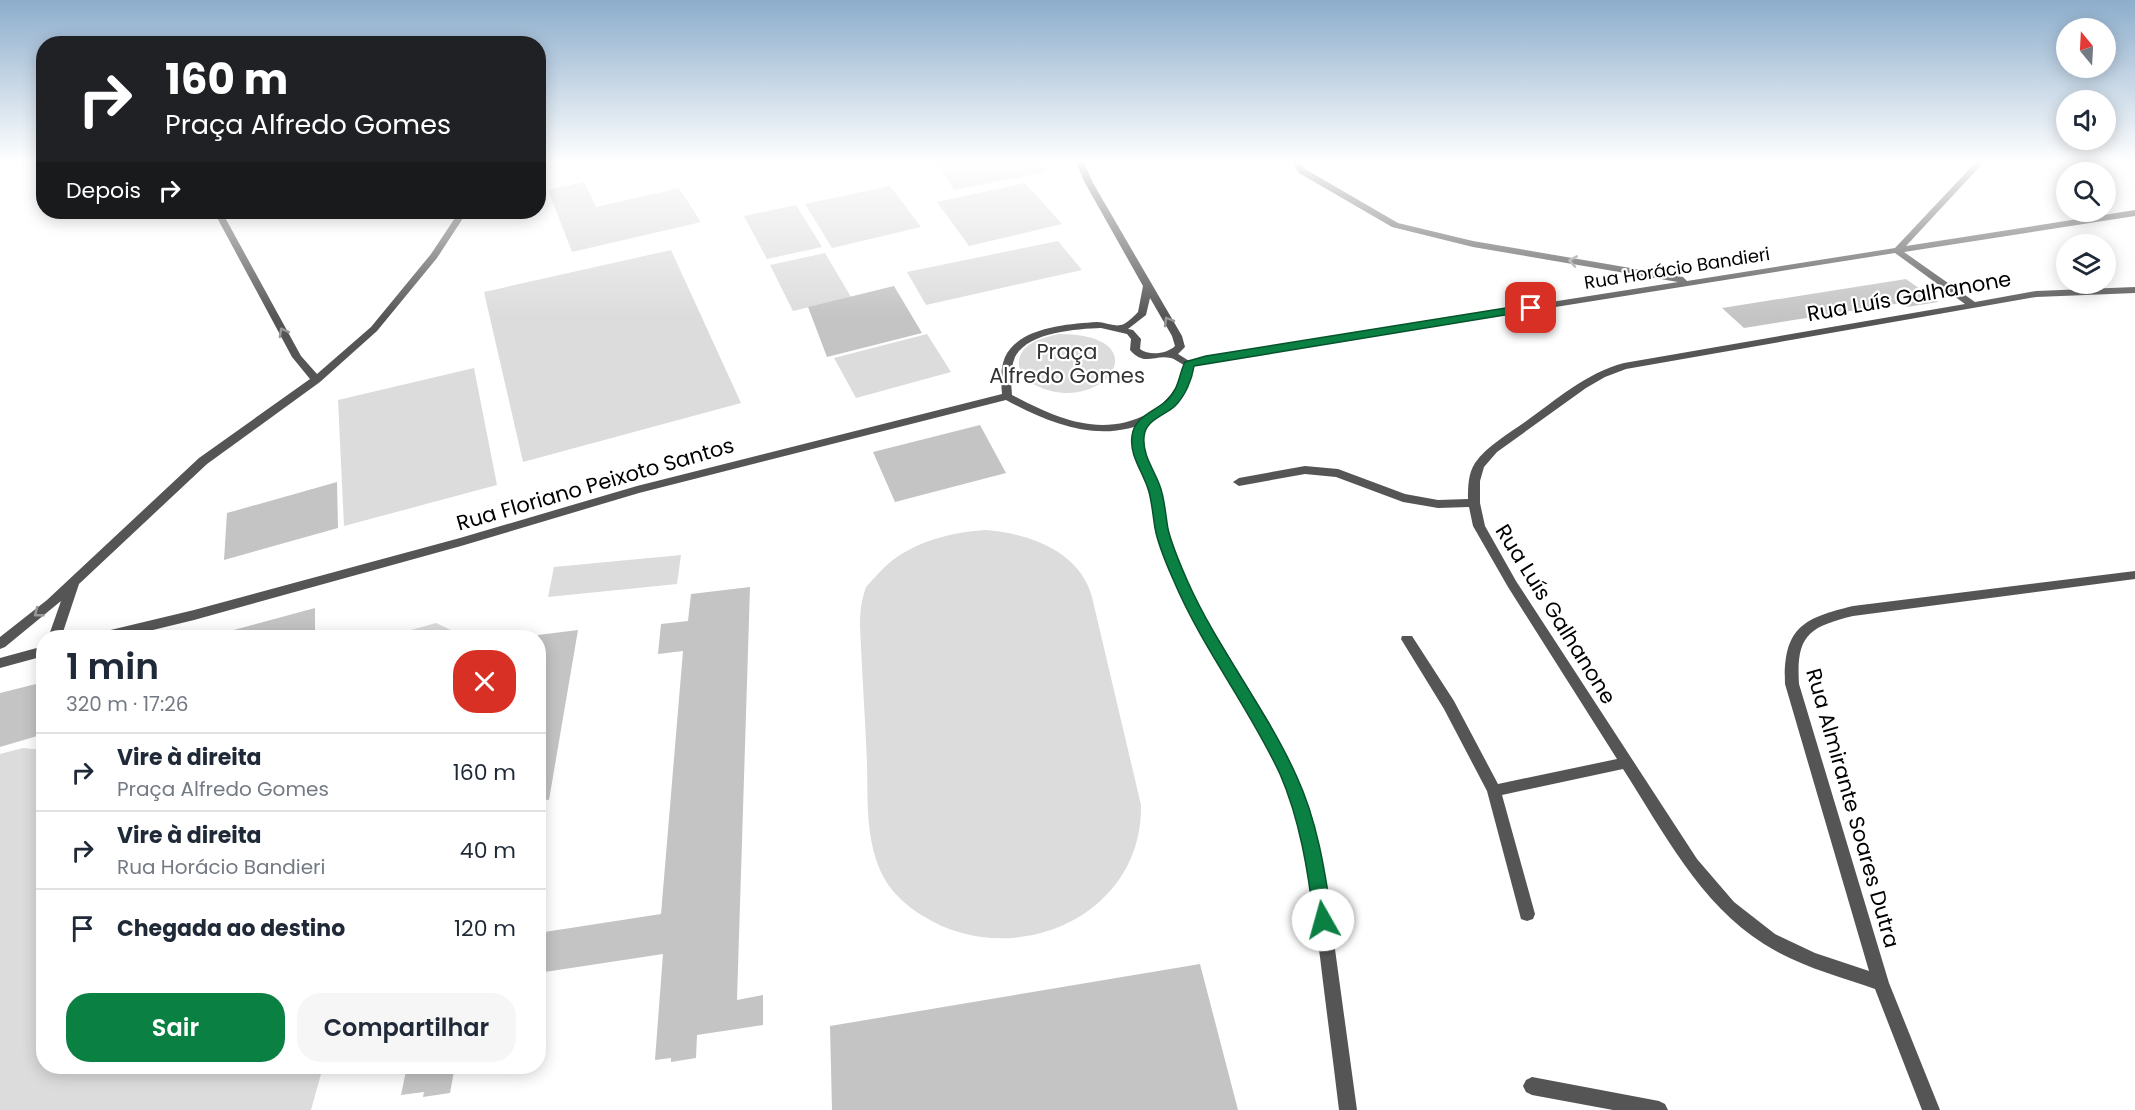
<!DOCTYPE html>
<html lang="pt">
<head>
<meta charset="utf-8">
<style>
  body { margin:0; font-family:Poppins,sans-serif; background:#f6f6f7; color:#1f2937; height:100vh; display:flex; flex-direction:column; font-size:22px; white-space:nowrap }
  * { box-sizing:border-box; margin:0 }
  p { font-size:20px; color:#747a83 }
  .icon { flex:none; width:33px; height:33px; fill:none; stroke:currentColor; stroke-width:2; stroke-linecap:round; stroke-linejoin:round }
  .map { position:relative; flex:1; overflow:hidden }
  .drawer { position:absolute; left:36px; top:630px; width:510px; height:444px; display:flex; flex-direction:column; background:#fff; border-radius:24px; box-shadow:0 3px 15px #0003 }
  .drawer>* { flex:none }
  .hud { position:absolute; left:36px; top:36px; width:510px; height:183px; border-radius:24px; box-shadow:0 3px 15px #0003; background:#202124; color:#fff; overflow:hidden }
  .needle { width:39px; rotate:342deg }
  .fabs { position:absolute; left:2056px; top:18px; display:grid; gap:12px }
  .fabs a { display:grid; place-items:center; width:60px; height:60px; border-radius:50%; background:#fff; box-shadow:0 3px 15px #0003; font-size:30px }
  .pin { position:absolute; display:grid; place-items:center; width:51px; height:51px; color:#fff; margin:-26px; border-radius:12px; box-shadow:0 3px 9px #0006 }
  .me { position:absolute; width:66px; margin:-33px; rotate:353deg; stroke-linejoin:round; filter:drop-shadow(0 0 4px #0008) }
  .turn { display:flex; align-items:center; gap:21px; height:126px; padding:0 30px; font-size:27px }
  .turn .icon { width:78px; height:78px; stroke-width:2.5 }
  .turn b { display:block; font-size:42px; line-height:51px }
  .then { display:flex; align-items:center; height:57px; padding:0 30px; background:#0003; gap:12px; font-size:22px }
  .round { display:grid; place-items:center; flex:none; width:63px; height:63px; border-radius:24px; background:#f6f6f7 }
  .head { display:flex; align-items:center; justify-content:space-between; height:102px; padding:0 30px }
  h1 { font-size:36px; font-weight:600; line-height:45px }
  .button { display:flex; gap:12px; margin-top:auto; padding:12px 30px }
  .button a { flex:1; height:69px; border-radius:24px; background:#0b8043; color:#fff; font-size:24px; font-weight:600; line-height:69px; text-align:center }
  .button a+a { background:#f6f6f7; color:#1f2937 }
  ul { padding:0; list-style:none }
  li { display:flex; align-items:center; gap:18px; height:78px; padding:0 30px; border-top:2px solid #e0e1e3 }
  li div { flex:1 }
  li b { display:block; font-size:22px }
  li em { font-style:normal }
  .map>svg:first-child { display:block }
  .green { fill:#dcdcdc }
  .building { fill:#c4c4c4 }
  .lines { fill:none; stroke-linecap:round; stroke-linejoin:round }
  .minor { fill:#555; fill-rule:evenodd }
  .tertiary { fill:#555; fill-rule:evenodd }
  .oneway { stroke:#999 }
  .route { fill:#0b8043; stroke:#07532c; stroke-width:1.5 }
  .labels { text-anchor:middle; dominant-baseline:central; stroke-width:4.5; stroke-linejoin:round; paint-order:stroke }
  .far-street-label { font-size:18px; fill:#000; stroke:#fff }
  .street-label { font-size:21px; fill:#000; stroke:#fff }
  .park-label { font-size:21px; fill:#333; stroke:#fff }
</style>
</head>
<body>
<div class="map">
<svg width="2135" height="1110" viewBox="0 0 2135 1110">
  <rect width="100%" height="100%" fill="#fff"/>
  <path class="green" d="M 936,162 L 1040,162 L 1047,172 L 954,190 Z
    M 584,182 L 596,207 L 679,188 L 701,222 L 572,252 L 548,190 Z
    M 1025,183 L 1062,224 L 969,246 L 937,202 Z
    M 890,186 L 921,227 L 832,248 L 805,204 Z
    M 796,205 L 822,247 L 767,259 L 744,216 Z
    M 1058,241 L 1082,270 L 926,305 L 907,272 Z
    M 671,250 L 741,403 L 523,462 L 484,292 Z
    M 825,253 L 851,297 L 793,311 L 770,265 Z
    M 927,334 L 951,372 L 856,398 L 834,358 Z
    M 1059,334 C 1163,334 1103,419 1035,385 C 1015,375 1013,354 1032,343 C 1041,338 1050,336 1059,334 Z
    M 474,368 L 497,485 L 344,526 L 338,400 Z
    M 985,530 C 1028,533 1080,551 1092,597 L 1141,805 C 1143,918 1012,972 923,916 C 908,907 892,893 884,878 C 865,842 868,801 867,762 C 865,717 862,672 860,626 C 860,613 861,602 865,590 C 867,584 873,580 877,575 C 904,544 945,533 985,530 Z
    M 681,555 L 677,584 L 548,597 L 554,567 Z
    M 436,623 L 453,631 L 450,637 L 386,637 Z
    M 23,748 L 43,750 L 44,1066 L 323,1067 L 311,1110 L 0,1110 L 0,754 Z"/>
  <path class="building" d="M 1906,279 L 1938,302 L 1907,307 L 1901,303 L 1744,328 L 1722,308 Z
    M 894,286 L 922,333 L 827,357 L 808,307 Z
    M 980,425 L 1006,473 L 895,502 L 873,452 Z
    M 337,482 L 338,528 L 224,560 L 227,513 Z
    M 750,587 L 737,1000 L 763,995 L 763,1025 L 697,1035 L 696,1058 L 671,1062 L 671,1058 L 655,1060 L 663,954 L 538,973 L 538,933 L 661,914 L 683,651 L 658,654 L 661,624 L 688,621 L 691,594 Z
    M 315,608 L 315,638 L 231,638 L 230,631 Z
    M 578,630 L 549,800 L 538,799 L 538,635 Z
    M 44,682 L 44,734 L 0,747 L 0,693 Z
    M 1200,964 L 1238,1110 L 832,1110 L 830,1026 Z
    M 407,1066 L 455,1066 L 450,1093 L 423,1097 L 424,1092 L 401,1095 Z"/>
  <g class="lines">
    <path class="minor" d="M 1292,162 L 1300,162 L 1305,169 L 1398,223 L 1473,241 L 1683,277 L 1687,281 L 1895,248 L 1976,162 L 1984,162 L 1906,246 L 2135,210 L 2135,216 L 1904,252 L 1975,302 L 2036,291 L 2135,287 L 2135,293 L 2036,297 L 1626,369 L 1605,377 L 1586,388 L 1497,452 L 1484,467 L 1480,481 L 1480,503 L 1485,526 L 1516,581 L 1697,859 L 1734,902 L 1775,934 L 1815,953 L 1869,971 L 1785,684 C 1783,628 1803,618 1853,606 L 2135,571 L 2135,579 L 1853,616 C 1808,627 1796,636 1799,684 L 1889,983 L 1940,1110 L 1922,1110 L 1875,989 C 1838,976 1798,966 1764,944 C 1700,904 1663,831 1623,769 L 1502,795 L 1535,914 L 1533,919 L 1527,921 L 1521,919 L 1487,791 L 1444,709 L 1401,639 L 1402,636 L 1412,636 L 1454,701 L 1498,784 L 1617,759 L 1508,587 L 1473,526 L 1469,507 L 1438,508 L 1403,502 L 1336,477 L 1305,474 L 1239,486 L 1233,482 L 1239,478 L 1305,466 L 1338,469 L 1405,494 L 1438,500 L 1468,499 C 1468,487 1468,474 1475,463 C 1487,446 1508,434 1525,422 C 1556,400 1586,373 1624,363 L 1965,304 L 1895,253 L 1185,366 L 1185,362 L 1206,356 L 1678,282 L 1473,247 L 1392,227 L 1299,173 Z
      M 214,212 L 222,212 L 301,356 L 317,374 L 371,327 L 431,254 L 459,212 L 467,212 L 437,258 L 377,331 L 320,382 L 207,464 L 79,584 L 61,638 L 48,638 L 61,601 L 5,647 L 0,649 L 0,637 L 47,600 L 199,458 L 310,379 L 292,357 Z
      M 1143,420 L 1148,423 L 1143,435 L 1143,450 L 1161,491 L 1168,530 L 1185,579 L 1202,612 L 1269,722 L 1296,776 L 1311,817 L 1325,876 L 1357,1110 L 1339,1110 C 1333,1059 1326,1008 1320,957 C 1309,872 1301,802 1257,726 C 1229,678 1197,631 1174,580 C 1160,551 1157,523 1150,493 C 1143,465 1123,450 1139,421 Z
      M 1532,1077 L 1659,1101 L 1665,1104 L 1668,1110 L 1613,1110 L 1532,1095 L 1526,1092 L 1523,1086 L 1526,1080 Z"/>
    <path class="tertiary" d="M 1076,162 L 1084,162 L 1093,183 L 1182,336 L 1185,347 L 1178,354 L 1194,364 C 1189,388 1176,406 1155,418 C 1105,446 1052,425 1006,400 L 639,493 L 461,546 L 194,620 L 120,638 L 92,638 L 98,633 L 194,610 L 460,538 L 637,486 L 1002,394 C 1001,382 1000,369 1005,357 C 1019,327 1068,324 1097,322 C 1106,322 1115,328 1124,324 C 1129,321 1134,316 1138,312 L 1143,286 L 1085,183 ZM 1150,298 L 1172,336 L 1175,346 C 1167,354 1149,356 1140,349 L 1141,339 L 1133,330 L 1128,329 L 1146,315 ZM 1101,328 L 1127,334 L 1131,339 L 1130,350 C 1145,367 1154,354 1171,358 C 1175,359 1180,363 1184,365 C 1179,387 1168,402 1149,413 C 1101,439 1056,418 1012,395 C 1011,382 1010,369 1015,357 C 1028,332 1076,329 1101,328 Z
      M 44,646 L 44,656 L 0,668 L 0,658 Z"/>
  </g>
  <defs><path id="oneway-chevron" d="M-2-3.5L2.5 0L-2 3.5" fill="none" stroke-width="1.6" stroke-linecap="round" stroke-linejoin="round" transform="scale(1.5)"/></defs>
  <g class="oneway">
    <use href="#oneway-chevron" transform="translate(1573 261) rotate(-170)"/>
    <use href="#oneway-chevron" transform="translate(1168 321) rotate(-120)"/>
    <use href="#oneway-chevron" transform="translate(283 332) rotate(-119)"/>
    <use href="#oneway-chevron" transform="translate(38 613) rotate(142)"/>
  </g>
  <linearGradient id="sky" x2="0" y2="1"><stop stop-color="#8cadcc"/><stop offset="0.51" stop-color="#fff"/><stop offset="1" stop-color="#fff" stop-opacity="0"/></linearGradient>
  <rect width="2135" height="317" fill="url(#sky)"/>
  <path class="route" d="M 1531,304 L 1536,308 L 1535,310 L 1194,366 C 1192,380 1185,396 1175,406 C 1164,416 1145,420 1144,437 C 1142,458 1158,474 1162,493 C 1165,505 1166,517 1168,529 C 1172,546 1180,564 1187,580 C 1217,648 1265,707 1296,775 C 1317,820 1325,870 1332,920 L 1329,926 L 1323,928 L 1317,926 L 1314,920 C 1308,871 1300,820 1280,774 C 1249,707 1202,648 1173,579 C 1166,563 1158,545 1155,528 C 1153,516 1152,503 1149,492 C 1144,473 1129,456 1132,436 C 1134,417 1153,412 1165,402 C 1180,389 1178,376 1185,362 L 1206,356 Z"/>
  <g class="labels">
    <g class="far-street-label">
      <text transform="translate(1677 268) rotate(-9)">Rua Horácio Bandieri</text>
    </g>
    <g class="street-label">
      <text transform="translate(1909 296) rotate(-10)">Rua Luís Galhanone</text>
      <text transform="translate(595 484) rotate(-16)">Rua Floriano Peixoto Santos</text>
      <text transform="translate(1556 614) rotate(58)">Rua Luís Galhanone</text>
      <text transform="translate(1853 808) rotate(74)">Rua Almirante Soares Dutra</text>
    </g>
    <g class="park-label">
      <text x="1067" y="351">Praça<tspan x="1067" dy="24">Alfredo Gomes</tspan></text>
    </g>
  </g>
</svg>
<div class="fabs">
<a><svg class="needle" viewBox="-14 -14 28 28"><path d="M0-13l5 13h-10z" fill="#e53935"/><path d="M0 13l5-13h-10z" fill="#747a83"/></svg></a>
<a><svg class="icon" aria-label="sound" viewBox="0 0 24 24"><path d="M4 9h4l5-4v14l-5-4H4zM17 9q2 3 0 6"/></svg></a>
<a><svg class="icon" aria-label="search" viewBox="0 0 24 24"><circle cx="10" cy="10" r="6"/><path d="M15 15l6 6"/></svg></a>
<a><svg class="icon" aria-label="layers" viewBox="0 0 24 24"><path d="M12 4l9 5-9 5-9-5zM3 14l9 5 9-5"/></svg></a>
</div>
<div class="pin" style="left:1531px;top:308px;background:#d93025"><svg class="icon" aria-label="arrive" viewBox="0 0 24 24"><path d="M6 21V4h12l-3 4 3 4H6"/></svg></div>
<svg class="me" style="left:1323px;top:920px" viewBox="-20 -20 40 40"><circle r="19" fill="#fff"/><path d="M0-13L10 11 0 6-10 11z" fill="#0b8043"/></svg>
<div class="hud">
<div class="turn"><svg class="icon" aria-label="right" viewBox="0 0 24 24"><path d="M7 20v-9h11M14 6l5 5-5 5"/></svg><div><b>160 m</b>Praça Alfredo Gomes</div></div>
<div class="then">Depois<svg class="icon" aria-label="right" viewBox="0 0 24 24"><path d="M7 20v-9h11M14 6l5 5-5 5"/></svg></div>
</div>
<section class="drawer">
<div class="head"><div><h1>1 min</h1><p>320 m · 17:26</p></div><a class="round" style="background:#d93025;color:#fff"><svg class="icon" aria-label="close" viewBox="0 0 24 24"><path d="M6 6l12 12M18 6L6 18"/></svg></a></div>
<ul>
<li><svg class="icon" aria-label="right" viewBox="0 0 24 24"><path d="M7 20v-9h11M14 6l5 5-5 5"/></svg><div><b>Vire à direita</b><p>Praça Alfredo Gomes</p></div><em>160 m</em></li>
<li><svg class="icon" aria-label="right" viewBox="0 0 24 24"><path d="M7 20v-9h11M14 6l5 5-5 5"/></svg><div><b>Vire à direita</b><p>Rua Horácio Bandieri</p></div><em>40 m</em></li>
<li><svg class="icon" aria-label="arrive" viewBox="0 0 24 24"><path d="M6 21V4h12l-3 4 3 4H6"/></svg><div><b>Chegada ao destino</b></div><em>120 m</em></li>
</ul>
<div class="button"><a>Sair</a><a>Compartilhar</a></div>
</section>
</div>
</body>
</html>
